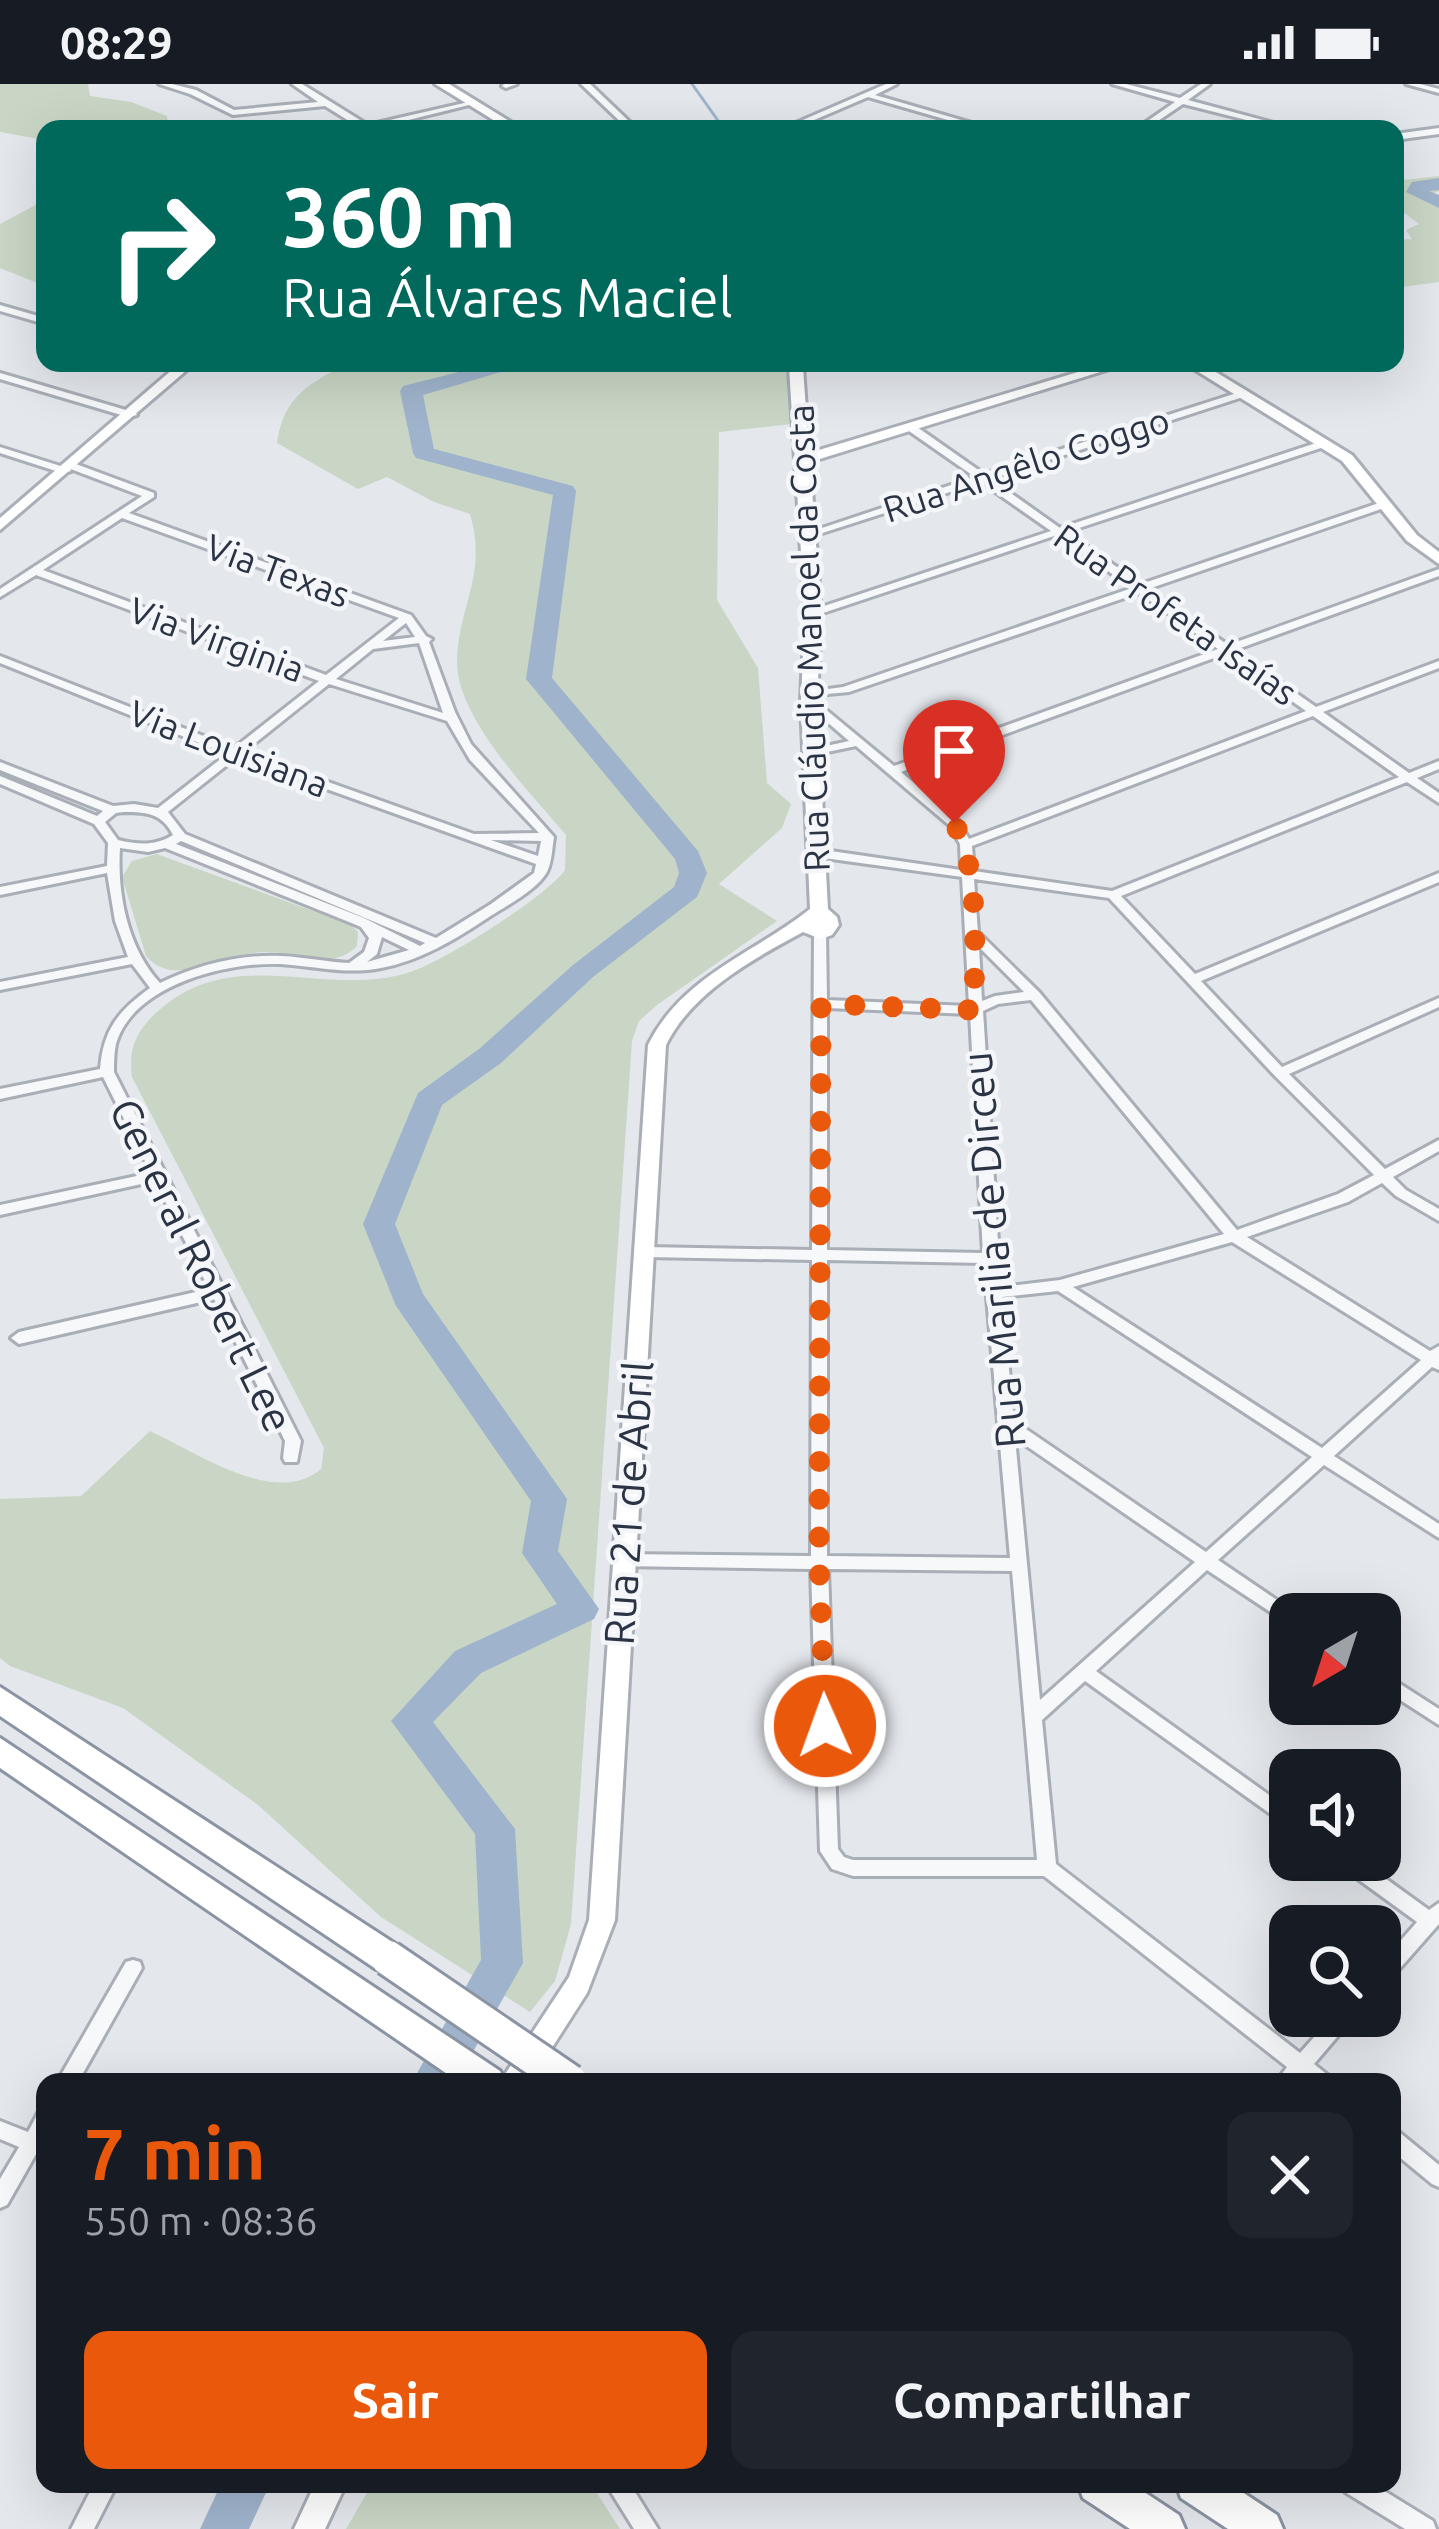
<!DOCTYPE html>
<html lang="pt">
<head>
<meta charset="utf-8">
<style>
  body { margin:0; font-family:Ubuntu,sans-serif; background:#20242c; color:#f1f3f6; height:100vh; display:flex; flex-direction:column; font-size:45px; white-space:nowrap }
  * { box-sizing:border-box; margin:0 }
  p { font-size:39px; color:#9ea1a6 }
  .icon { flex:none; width:66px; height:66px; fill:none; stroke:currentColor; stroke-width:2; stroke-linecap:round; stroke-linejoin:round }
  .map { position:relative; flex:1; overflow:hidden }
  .drawer { position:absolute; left:36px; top:1989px; width:1365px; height:420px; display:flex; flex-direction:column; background:#171b24; border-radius:24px; box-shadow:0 12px 48px #0002 }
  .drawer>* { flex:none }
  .guide { position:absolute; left:36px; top:36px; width:1368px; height:252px; border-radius:24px; box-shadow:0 12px 48px #0002; background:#00695c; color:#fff; overflow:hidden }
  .needle { width:78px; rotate:219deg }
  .buttons { position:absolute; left:1269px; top:1509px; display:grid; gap:24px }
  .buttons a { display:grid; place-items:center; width:132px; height:132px; border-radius:24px; background:#171b24; box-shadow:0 12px 48px #0002; font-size:60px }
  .pin { position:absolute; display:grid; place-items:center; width:102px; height:102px; color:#fff; margin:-123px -51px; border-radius:50% 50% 50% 0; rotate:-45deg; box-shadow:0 0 12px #0007 }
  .pin .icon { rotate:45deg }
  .me { position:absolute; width:132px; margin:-66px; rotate:358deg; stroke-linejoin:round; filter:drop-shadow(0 0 9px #0008) }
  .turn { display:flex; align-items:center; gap:42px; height:252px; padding:0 48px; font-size:54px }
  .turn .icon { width:156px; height:156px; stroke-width:2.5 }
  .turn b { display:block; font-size:84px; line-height:102px }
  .round { display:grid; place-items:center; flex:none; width:126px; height:126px; border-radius:24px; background:#20242c }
  .summary { display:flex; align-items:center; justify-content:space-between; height:204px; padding:0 48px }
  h1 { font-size:72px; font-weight:600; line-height:90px; color:#ea580c }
  .action { display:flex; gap:24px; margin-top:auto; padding:24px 48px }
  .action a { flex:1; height:138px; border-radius:24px; background:#ea580c; color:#fff; font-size:48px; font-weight:600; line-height:138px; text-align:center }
  .action a+a { background:#20242c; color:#f1f3f6 }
  .status { display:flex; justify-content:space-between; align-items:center; height:84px; padding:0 60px; background:#171b24; direction:ltr }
  .status svg { height:33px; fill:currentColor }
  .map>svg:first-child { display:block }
  .green { fill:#c9d6c5 }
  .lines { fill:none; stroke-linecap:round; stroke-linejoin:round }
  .stream { stroke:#9fb4cc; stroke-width:3 }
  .river { fill:#9fb4cc; fill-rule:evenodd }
  .street-casing { stroke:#a9aeb7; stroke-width:6 }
  .secondary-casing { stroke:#a9aeb7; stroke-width:6 }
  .highway-casing { stroke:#8b94a3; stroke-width:6 }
  .street { fill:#f7f8fa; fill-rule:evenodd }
  .secondary { fill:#fff; fill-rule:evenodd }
  .highway { fill:#fff; fill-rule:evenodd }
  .highway-bridge-casing { stroke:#8b94a3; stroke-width:40; stroke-linecap:butt }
  .highway-bridge { stroke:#fff; stroke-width:34 }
  .route { stroke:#ea580c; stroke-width:21; stroke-dasharray:0 37.8 }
  .labels { text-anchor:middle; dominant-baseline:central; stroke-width:9; stroke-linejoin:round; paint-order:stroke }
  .far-street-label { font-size:36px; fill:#2b3445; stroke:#f4f6f9 }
  .street-label { font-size:42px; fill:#2b3445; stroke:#f4f6f9 }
</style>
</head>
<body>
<div class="status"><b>08:29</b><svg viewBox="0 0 49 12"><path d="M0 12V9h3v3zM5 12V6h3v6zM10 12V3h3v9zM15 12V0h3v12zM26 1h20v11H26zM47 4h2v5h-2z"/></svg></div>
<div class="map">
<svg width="1439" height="2445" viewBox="0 0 1439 2445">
  <rect width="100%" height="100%" fill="#e4e7ec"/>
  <path class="green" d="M 0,0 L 88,0 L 90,12 L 131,18 L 167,32 L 168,40 L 160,45 L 45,45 L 45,56 L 0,48 Z
    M 1439,92 L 1439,107 L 1426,113 L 1439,119 L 1439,198 L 1395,204 L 1395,156 L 1412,155 L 1406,146 L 1419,140 L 1395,122 L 1395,97 Z
    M 45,116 L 45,202 L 0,184 L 0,140 Z
    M 350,279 L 784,279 L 790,287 L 791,340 L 719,348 L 717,516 L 758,584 L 767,699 L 791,720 L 782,744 L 719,800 L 777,837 L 657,921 L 639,937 L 632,957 L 571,1840 L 555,1897 L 530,1928 L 381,1833 L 258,1721 L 123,1624 L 10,1582 L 0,1574 L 0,1415 L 81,1412 L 150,1347 C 198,1369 276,1424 321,1385 L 324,1364 L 132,993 C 128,965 136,947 157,928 C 235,857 327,917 413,887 C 446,876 547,812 565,786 L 566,751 C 531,709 457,635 457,578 C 458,522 488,491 470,430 L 434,418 L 387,393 L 358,405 L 277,359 C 283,313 310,298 350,279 Z
    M 157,770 L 351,841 L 358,848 L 357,862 C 332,888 298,867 266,868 C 235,868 198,889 171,886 C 160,884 153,880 146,872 L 122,793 L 132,777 Z
    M 372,2400 L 591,2400 L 620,2445 L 346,2445 Z"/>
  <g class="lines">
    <path class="stream" d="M 692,0 L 724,45"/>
    <path class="river" d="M 1439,94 L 1439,106 L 1429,107 L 1439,111 L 1439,124 L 1406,108 L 1412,98 Z
      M 495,279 L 531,279 L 423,311 L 434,365 L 573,402 L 576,407 L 552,594 L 698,767 L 707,789 L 697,813 L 593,893 L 501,979 L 442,1021 L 395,1140 L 423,1210 L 567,1415 L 558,1467 L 599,1525 L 594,1535 L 481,1589 L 433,1638 L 515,1745 L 523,1879 L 456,1998 L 412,1998 L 481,1876 L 475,1750 L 391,1637 L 455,1567 L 557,1520 L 522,1469 L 531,1417 L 396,1222 L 363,1140 L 418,1009 L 479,965 L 573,881 L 674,803 L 679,789 L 675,775 L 526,595 L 553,411 L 416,374 L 413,369 L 400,307 L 403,302 Z
      M 221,2400 L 270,2400 L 249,2445 L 200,2445 Z"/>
    <g class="street-casing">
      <path id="street" d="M 159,0 L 172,0 L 196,6 L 234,26 L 318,18 L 292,0 L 302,0 L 368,41 L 473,17 L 477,19 L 372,45 L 362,45 L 325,22 L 233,31 L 190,10 Z
        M 504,0 L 517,0 L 506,4 L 502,2 Z
        M 581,0 L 590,0 L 637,45 L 628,45 Z
        M 886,0 L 897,0 L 875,11 L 992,45 L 979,45 L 868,13 L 793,45 L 782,45 Z
        M 1112,0 L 1126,0 L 1180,14 L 1201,0 L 1210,0 L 1188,16 L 1296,45 L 1282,45 L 1183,20 L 1146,45 L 1136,45 L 1175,18 Z
        M 1406,0 L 1420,0 L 1439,5 L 1439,9 Z
        M 1439,44 L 1439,50 L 1395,56 L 1395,50 Z
        M 0,221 L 45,234 L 45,240 L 0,227 Z
        M 0,289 L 136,329 L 137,331 L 128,333 L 0,295 Z
        M 1243,307 L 1248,310 L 1246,312 L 991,395 L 1060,444 L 1319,358 L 1327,358 L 1327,362 L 1067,448 L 1141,500 L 1379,419 L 1387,419 L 1387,423 L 1148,505 L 1228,561 L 1439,485 L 1439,492 L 1235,566 L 1316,623 L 1439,577 L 1439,584 L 1323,628 L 1409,689 L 1439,677 L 1439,685 L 1417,694 L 1439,709 L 1439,719 L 1407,698 L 1121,812 L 1195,890 L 1439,789 L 1439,798 L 1201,897 L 1282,983 L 1439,914 L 1439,923 L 1289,990 L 1385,1085 L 1439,1056 L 1439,1067 L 1393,1093 L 1406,1106 L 1439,1125 L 1439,1137 L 1396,1112 L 1382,1099 L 1348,1118 L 1247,1153 L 1430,1267 L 1439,1262 L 1439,1286 L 1432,1283 L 1334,1372 L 1439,1440 L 1439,1454 L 1324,1381 L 1218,1476 L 1296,1529 L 1290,1530 L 1290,1541 L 1207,1486 L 1096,1587 L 1290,1726 L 1290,1744 L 1085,1597 L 1042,1636 L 1056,1780 L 1300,1969 L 1333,1932 L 1355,1932 L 1314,1980 L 1329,1992 L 1332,1998 L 1307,1998 L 1302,1994 L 1299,1998 L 1276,1998 L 1287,1983 L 1044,1792 L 853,1792 L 832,1785 L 820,1767 L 811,1485 L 621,1482 L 615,1481 L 613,1476 L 615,1471 L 621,1470 L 811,1472 L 812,1176 L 646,1173 L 639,1168 L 646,1163 L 812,1166 L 814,848 L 820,844 L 826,848 L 827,916 L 969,922 L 962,793 L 817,773 L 811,769 L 817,765 L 961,786 L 960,760 L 949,741 L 856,662 L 808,672 L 808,666 L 849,657 L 803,617 L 805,615 L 813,615 L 894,682 L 1218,565 L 1139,509 L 849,608 L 806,612 L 806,608 L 843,603 L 1132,504 L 1057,451 L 817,531 L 809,531 L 809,527 L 1051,447 L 981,398 L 813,452 L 804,450 L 975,393 L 909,347 L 909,343 L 917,343 L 984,390 ZM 1225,570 L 1306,627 L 969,755 L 958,736 L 901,688 ZM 1313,632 L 1399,693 L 1112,807 L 974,787 L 972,762 ZM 974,795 L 1109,814 L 1275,992 L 1374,1091 L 1338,1110 L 1237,1146 L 1039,908 L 978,848 ZM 979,863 L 1024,908 L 995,912 L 982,917 ZM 1031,916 L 1224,1150 L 1060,1196 L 1001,1203 L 983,927 L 998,920 ZM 827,924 L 970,930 L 983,1169 L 827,1166 ZM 1232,1158 L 1421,1276 L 1322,1364 L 1073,1203 ZM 827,1176 L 984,1179 L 1010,1474 L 827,1472 ZM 1058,1207 L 1312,1373 L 1206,1468 L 1014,1337 L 1002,1213 ZM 1015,1354 L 1195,1478 L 1040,1616 ZM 828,1485 L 1012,1487 L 1037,1776 L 853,1776 L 844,1773 L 838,1765 Z
        M 0,363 L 70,385 L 71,387 L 62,389 L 0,369 Z
        M 68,380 L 76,380 L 154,409 L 154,413 L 129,429 L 411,531 L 426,552 L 432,555 L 429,558 L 455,628 L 471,660 L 554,753 C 552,765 552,778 547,788 C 536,807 507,821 489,833 C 456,855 420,877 381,884 C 347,891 314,882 280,880 C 226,878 133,901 116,960 C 114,969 114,979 114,988 L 301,1357 L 297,1378 L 285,1378 L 283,1374 L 285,1357 L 214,1215 L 19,1260 L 11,1254 L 19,1248 L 209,1205 L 155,1097 L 0,1131 L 0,1121 L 151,1089 L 103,993 L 0,1015 L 0,1005 L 100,985 C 103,946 118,927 150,904 L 132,880 L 0,906 L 0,898 L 128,873 L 115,837 L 107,789 L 0,811 L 0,803 L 107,782 L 108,759 L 94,740 L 0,700 L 0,692 L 97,732 L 103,727 L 0,686 L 0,678 L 113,722 L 134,720 L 158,724 L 227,670 L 0,579 L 0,572 L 234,664 L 319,597 L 36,491 L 0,513 L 0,505 L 142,412 L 68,384 ZM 122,434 L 399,534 L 326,591 L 43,486 ZM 406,539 L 415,553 L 383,557 ZM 419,559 L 443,629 L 336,595 L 373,565 ZM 329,600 L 447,637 L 470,676 L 539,749 L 474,750 L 244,668 ZM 237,673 L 536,780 L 534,789 L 491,820 L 436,854 L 185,750 L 168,728 ZM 124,728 C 146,728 162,729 173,751 C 155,762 139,761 118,756 L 105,738 L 116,729 ZM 491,756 L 541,757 L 538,772 ZM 181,757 L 425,859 L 420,862 L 364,834 L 176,760 ZM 120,764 L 148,768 L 165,764 L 354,840 L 361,843 L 369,854 L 364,868 L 349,879 C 327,878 304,873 282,872 C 239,870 198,881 160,899 C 128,864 117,811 120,764 ZM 382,853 L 409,866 L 367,878 L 377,870 Z
        M 1380,1587 L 1439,1625 L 1439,1641 L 1380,1603 Z
        M 1337,1776 L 1360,1776 L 1429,1826 L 1439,1819 L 1439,1840 L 1387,1899 L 1380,1901 L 1380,1880 L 1417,1838 L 1340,1782 Z
        M 133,1876 L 140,1878 L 142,1884 L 78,1998 L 57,1998 L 126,1878 Z
        M 45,2027 L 45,2073 L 36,2070 L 7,2121 L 0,2124 L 0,2095 L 19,2063 L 0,2055 L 0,2037 L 28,2048 L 38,2029 Z
        M 1392,2046 L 1399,2048 L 1439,2081 L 1439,2103 L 1432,2100 L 1392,2067 Z
        M 94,2400 L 117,2400 L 94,2445 L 71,2445 Z
        M 606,2400 L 630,2400 L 658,2445 L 634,2445 Z
        M 1342,2400 L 1373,2400 L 1433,2437 L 1436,2445 L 1405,2445 L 1345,2408 Z"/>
    </g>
    <g class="secondary-casing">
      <path id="secondary" d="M 435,0 L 449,0 L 522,45 L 508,45 Z
        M 180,279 L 195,279 L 0,446 L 0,434 Z
        M 785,279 L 800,279 L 803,283 L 809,369 L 1108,279 L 1129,279 L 810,378 L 821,529 L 817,617 L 828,825 L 837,833 L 839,841 L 832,851 L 821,855 L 803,848 C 753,875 692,908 666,961 L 615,1836 L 587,1909 L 530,1998 L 500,1998 L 569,1893 L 589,1836 L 648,961 C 682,892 755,869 810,825 L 801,617 L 805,529 L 789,284 Z
        M 1184,279 L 1201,279 L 1352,371 L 1417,451 L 1439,468 L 1439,480 L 1407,457 L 1342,377 Z
        M 315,2400 L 346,2400 L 325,2445 L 294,2445 Z"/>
    </g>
    <g class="highway-casing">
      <path id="highway" d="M 0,1603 L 400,1863 L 405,1874 L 400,1885 L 388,1889 L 376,1885 L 0,1632 Z
        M 0,1654 L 500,1987 L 505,1998 L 459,1998 L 0,1684 Z
        M 1078,2400 L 1132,2400 L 1179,2431 L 1185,2445 L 1130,2445 L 1083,2414 Z
        M 1176,2400 L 1230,2400 L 1277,2431 L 1283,2445 L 1228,2445 L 1181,2414 Z"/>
    </g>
    <use href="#street" class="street"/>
    <use href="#secondary" class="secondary"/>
    <use href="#highway" class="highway"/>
    <g class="highway-bridge-casing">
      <path id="highway-bridge" d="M 388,1874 L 570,1998"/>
    </g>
    <use href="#highway-bridge" class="highway-bridge"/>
  </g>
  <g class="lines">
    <path class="route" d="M 825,1642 L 819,1476 L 821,920 L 974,926 C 974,871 981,787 954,739"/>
  </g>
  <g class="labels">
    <g class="far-street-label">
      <text transform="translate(1026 380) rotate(-18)">Rua Angêlo Coggo</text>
      <text transform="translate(278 486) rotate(20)">Via Texas</text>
      <text transform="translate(1176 530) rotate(35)">Rua Profeta Isaías</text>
      <text transform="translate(808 554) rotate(-92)">Rua Cláudio Manoel da Costa</text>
      <text transform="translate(217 555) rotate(20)">Via Virginia</text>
      <text transform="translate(229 664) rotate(21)">Via Louisiana</text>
    </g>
    <g class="street-label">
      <text transform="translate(993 1166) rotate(-95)">Rua Marilia de Dirceu</text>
      <text transform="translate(202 1181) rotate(64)">General Robert Lee</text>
      <text transform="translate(628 1419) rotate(-86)">Rua 21 de Abril</text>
    </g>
  </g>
</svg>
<div class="buttons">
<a><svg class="needle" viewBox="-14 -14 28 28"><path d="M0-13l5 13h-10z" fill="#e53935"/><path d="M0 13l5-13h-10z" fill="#9ea1a6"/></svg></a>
<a><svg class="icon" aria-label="sound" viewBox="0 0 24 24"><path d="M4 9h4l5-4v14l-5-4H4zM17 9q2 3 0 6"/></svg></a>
<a><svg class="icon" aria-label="search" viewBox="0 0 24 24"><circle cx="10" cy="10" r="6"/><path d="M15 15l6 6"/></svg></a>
</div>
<div class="pin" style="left:954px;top:739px;background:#d93025"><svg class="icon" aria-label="arrive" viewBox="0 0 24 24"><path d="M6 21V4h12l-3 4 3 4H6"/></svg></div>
<svg class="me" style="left:825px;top:1642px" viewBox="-20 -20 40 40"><circle r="17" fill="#ea580c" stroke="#fff" stroke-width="3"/><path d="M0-11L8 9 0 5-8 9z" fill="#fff"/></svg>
<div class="guide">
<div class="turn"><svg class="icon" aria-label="right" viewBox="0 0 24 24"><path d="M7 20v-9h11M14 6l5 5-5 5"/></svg><div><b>360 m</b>Rua Álvares Maciel</div></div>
</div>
<section class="drawer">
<div class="summary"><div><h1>7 min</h1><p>550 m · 08:36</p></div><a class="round"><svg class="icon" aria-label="close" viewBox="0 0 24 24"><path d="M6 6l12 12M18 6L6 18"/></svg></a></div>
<div class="action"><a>Sair</a><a>Compartilhar</a></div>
</section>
</div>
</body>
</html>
